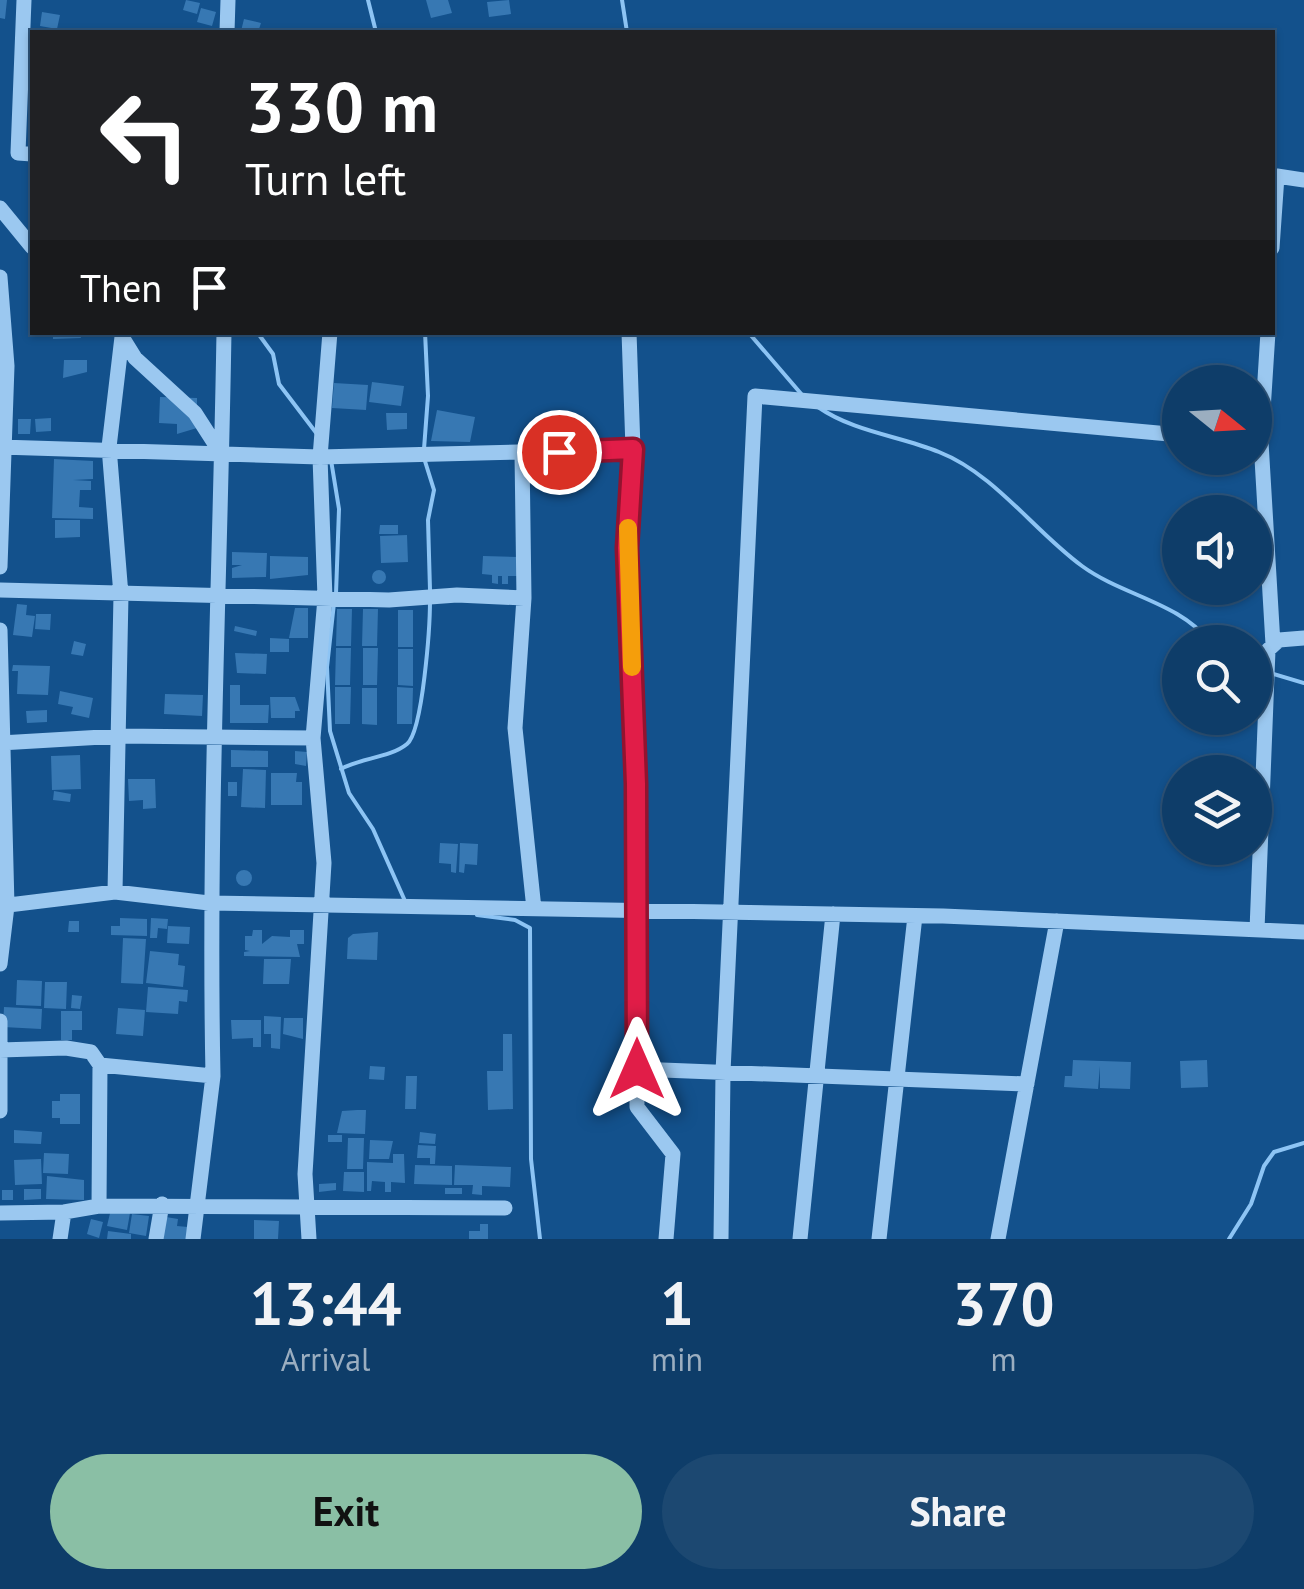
<!DOCTYPE html>
<html lang="en">
<head>
<meta charset="utf-8">
<style>
  body { margin:0; font-family:"PT Sans",sans-serif; background:#1c4871; color:#f1f3f6; height:100vh; display:flex; flex-direction:column; font-size:38px; white-space:nowrap }
  * { box-sizing:border-box; margin:0 }
  p { font-size:32px; color:#9baec0 }
  .icon { flex:none; width:55px; height:55px; fill:none; stroke:currentColor; stroke-width:2; stroke-linecap:round; stroke-linejoin:round }
  .map { position:relative; height:1239px; overflow:hidden }
  .side { display:flex; flex-direction:column; background:#0e3d69; flex:1 }
  .side>* { flex:none }
  .hud { position:absolute; left:30px; top:30px; width:1245px; height:305px; border-radius:0px; box-shadow:0 2px 8px #0004,0 0 0 2px #2e567d; background:#202124; color:#fff; overflow:hidden }
  .needle { width:65px; rotate:108deg }
  .fabs { position:absolute; left:1162px; top:365px; display:grid; gap:20px }
  .fabs a { display:grid; place-items:center; width:110px; height:110px; border-radius:50%; background:#0e3d69; box-shadow:0 2px 8px #0004,0 0 0 2px #2e567d; font-size:50px }
  .pin { position:absolute; display:grid; place-items:center; width:85px; height:85px; color:#fff; margin:-42px; border:5px solid #fff; border-radius:50%; box-shadow:0 2px 10px #0007 }
  .me { position:absolute; width:110px; margin:-55px; rotate:0deg; stroke-linejoin:round; filter:drop-shadow(0 0 8px #0008) }
  .turn { display:flex; align-items:center; gap:35px; height:210px; padding:0 50px; font-size:45px }
  .turn .icon { width:130px; height:130px; stroke-width:2.5 }
  .turn b { display:block; font-size:70px; line-height:85px }
  .then { display:flex; align-items:center; height:95px; padding:0 50px; background:#0003; gap:20px; font-size:38px }
  .eta { display:flex; justify-content:space-evenly; align-items:center; height:170px; text-align:center }
  .eta b { font-size:60px; font-weight:700; line-height:70px }
  .action { display:flex; gap:20px; margin-top:auto; padding:20px 50px }
  .action a { flex:1; height:115px; border-radius:60px; background:#8abfa5; color:#111; font-size:40px; font-weight:700; line-height:115px; text-align:center }
  .action a+a { background:#1c4871; color:#f1f3f6 }
  .map>svg:first-child { display:block }
  .lines { fill:none; stroke-linecap:round; stroke-linejoin:round }
  .stream { stroke:#8dc4f4; stroke-width:4 }
  .building { fill:#3778b3 }
  .minor { stroke:#9bc8f0; stroke-width:15 }
  .route-casing { stroke:#92132f; stroke-width:25 }
  .route { stroke:#e11d48; stroke-width:18 }
  .slow { stroke:#f59e0b; stroke-width:18 }
</style>
</head>
<body>
<div class="map">
<svg width="1304" height="1239" viewBox="0 0 1304 1239">
  <rect width="100%" height="100%" fill="#13518c"/>
  <g class="lines">
    <path class="stream" d="M 368,0 L 376,32
      M 622,0 L 627,32
      M 257,332 L 273,354 L 279,384 L 317,434
      M 748,332 L 803,396
      M 818,407 C 854,432 900,436 939,452 C 995,474 1034,531 1082,566 C 1123,596 1179,602 1210,642
      M 424,449 L 428,396 L 425,332
      M 424,458 L 434,490 L 428,520 L 430,590
      M 331,460 L 339,509 L 336,594
      M 334,603 L 327,667 L 330,731 L 349,793 L 373,829 L 405,901
      M 1270,673 L 1304,683
      M 341,769 C 360,758 390,758 407,744 C 423,731 430,625 430,600
      M 477,915 L 515,920 L 530,928 L 531,1159 L 540,1239
      M 1229,1239 L 1251,1204 L 1264,1166 L 1274,1152 L 1304,1143"/>
  </g>
  <path class="building" d="M 0,0 L 7,0 L 5,19 L 0,18 Z
    M 186,0 L 200,3 L 197,14 L 183,10 Z
    M 426,0 L 448,0 L 452,13 L 431,18 Z
    M 509,0 L 511,14 L 489,17 L 487,2 Z
    M 201,8 L 216,12 L 212,26 L 197,22 Z
    M 42,12 L 60,15 L 57,29 L 40,26 Z
    M 244,19 L 261,23 L 258,32 L 241,31 Z
    M 53,332 L 80,332 L 81,338 L 53,339 Z
    M 64,360 L 87,360 L 87,372 L 63,378 Z
    M 372,382 L 404,386 L 401,406 L 369,402 Z
    M 334,383 L 368,385 L 366,410 L 332,408 Z
    M 160,397 L 197,398 L 197,428 L 177,434 L 177,424 L 159,423 Z
    M 437,410 L 475,417 L 470,442 L 431,441 Z
    M 386,413 L 407,413 L 407,429 L 387,430 Z
    M 51,418 L 51,431 L 36,432 L 35,419 Z
    M 18,419 L 31,419 L 30,434 L 18,434 Z
    M 54,459 L 93,461 L 93,479 L 73,480 L 91,481 L 91,490 L 80,490 L 79,507 L 93,508 L 93,519 L 52,518 Z
    M 55,520 L 80,520 L 80,537 L 55,538 Z
    M 380,525 L 398,525 L 398,534 L 379,534 Z
    M 407,535 L 408,562 L 381,563 L 380,536 Z
    M 232,552 L 267,553 L 266,577 L 232,578 L 232,568 L 242,565 L 232,565 Z
    M 270,556 L 308,557 L 308,575 L 270,579 Z
    M 483,556 L 519,557 L 518,576 L 508,576 L 508,584 L 502,584 L 502,576 L 498,576 L 498,584 L 492,583 L 492,575 L 482,574 Z
    M372 577a7 7 0 1 1 14 0a7 7 0 1 1-14 0Z
    M 17,604 L 27,605 L 26,615 L 35,616 L 32,637 L 13,635 Z
    M 295,608 L 308,608 L 308,638 L 289,638 Z
    M 337,609 L 352,609 L 351,646 L 336,646 Z
    M 363,609 L 378,609 L 377,646 L 362,646 Z
    M 398,610 L 413,610 L 413,647 L 398,647 Z
    M 36,614 L 51,614 L 50,630 L 35,629 Z
    M 235,626 L 257,631 L 256,636 L 234,631 Z
    M 270,638 L 289,639 L 289,652 L 270,652 Z
    M 74,641 L 86,644 L 83,656 L 71,654 Z
    M 336,648 L 351,648 L 350,685 L 335,685 Z
    M 363,648 L 378,648 L 377,685 L 363,685 Z
    M 398,649 L 413,649 L 413,686 L 398,685 Z
    M 235,653 L 267,654 L 266,674 L 237,673 Z
    M 13,665 L 50,666 L 48,695 L 17,694 L 18,671 L 12,671 Z
    M 230,685 L 240,685 L 240,705 L 269,705 L 268,723 L 230,723 Z
    M 335,687 L 351,687 L 350,724 L 335,724 Z
    M 397,687 L 413,688 L 412,724 L 397,724 Z
    M 362,688 L 377,688 L 377,725 L 362,724 Z
    M 60,691 L 93,698 L 89,718 L 71,714 L 73,707 L 58,704 Z
    M 165,694 L 203,695 L 202,716 L 164,714 Z
    M 270,697 L 295,697 L 300,711 L 295,711 L 295,718 L 271,718 Z
    M 47,710 L 47,722 L 27,723 L 26,711 Z
    M 231,750 L 268,751 L 268,767 L 231,767 Z
    M 295,751 L 307,752 L 306,766 L 295,764 Z
    M 80,755 L 81,789 L 52,790 L 51,756 Z
    M 243,769 L 266,770 L 265,808 L 241,807 Z
    M 271,773 L 297,773 L 296,782 L 302,782 L 302,805 L 271,805 Z
    M 128,779 L 155,779 L 156,808 L 143,809 L 143,800 L 129,801 Z
    M 228,782 L 237,782 L 237,796 L 228,796 Z
    M 54,791 L 71,794 L 70,802 L 53,800 Z
    M 440,843 L 458,844 L 456,873 L 451,872 L 451,864 L 439,863 Z
    M 460,843 L 478,844 L 477,865 L 465,864 L 464,873 L 459,872 Z
    M236 878a8 8 0 1 1 16 0a8 8 0 1 1-16 0Z
    M 120,918 L 147,919 L 147,936 L 111,935 L 111,926 L 120,926 Z
    M 151,918 L 168,919 L 167,929 L 158,928 L 157,938 L 150,938 Z
    M 69,921 L 79,921 L 79,932 L 68,932 Z
    M 168,926 L 190,927 L 189,944 L 167,943 Z
    M 253,930 L 262,930 L 262,944 L 272,936 L 290,937 L 290,930 L 304,930 L 304,944 L 297,944 L 300,957 L 244,956 L 244,952 L 250,951 L 245,950 L 245,936 L 252,936 Z
    M 378,932 L 377,960 L 347,959 L 348,938 L 353,934 Z
    M 123,938 L 146,939 L 143,984 L 121,983 Z
    M 150,951 L 179,954 L 178,965 L 185,966 L 183,987 L 146,983 Z
    M 264,959 L 291,959 L 289,984 L 263,984 Z
    M 17,980 L 42,981 L 41,1006 L 16,1005 Z
    M 45,982 L 67,982 L 66,1009 L 44,1008 Z
    M 148,987 L 188,990 L 187,1002 L 179,1001 L 178,1014 L 146,1012 Z
    M 72,995 L 82,996 L 80,1009 L 71,1008 Z
    M 4,1007 L 42,1009 L 41,1029 L 3,1027 Z
    M 118,1008 L 145,1010 L 143,1036 L 116,1034 Z
    M 61,1011 L 82,1011 L 82,1030 L 72,1030 L 72,1040 L 61,1040 Z
    M 264,1016 L 281,1017 L 280,1049 L 271,1048 L 271,1034 L 264,1034 Z
    M 284,1018 L 303,1018 L 303,1039 L 283,1034 Z
    M 231,1020 L 261,1020 L 261,1047 L 253,1047 L 253,1038 L 232,1039 Z
    M 503,1034 L 512,1034 L 513,1109 L 488,1110 L 487,1071 L 503,1071 Z
    M 1073,1060 L 1131,1062 L 1130,1089 L 1100,1088 L 1100,1066 L 1098,1089 L 1064,1087 L 1065,1076 L 1072,1076 Z
    M 1207,1060 L 1208,1087 L 1181,1088 L 1180,1061 Z
    M 370,1066 L 385,1067 L 384,1080 L 369,1079 Z
    M 406,1076 L 417,1076 L 416,1109 L 405,1109 Z
    M 60,1094 L 80,1094 L 80,1124 L 60,1124 L 60,1118 L 52,1118 L 52,1101 L 60,1101 Z
    M 357,1110 L 366,1110 L 365,1134 L 337,1133 L 342,1111 Z
    M 14,1130 L 42,1132 L 41,1144 L 14,1143 Z
    M 420,1132 L 436,1134 L 435,1144 L 419,1143 Z
    M 328,1135 L 342,1135 L 342,1142 L 328,1142 Z
    M 348,1138 L 364,1138 L 363,1169 L 347,1169 Z
    M 370,1140 L 393,1141 L 389,1159 L 369,1159 Z
    M 418,1145 L 436,1146 L 435,1164 L 430,1164 L 430,1158 L 417,1158 Z
    M 44,1153 L 69,1154 L 68,1174 L 43,1173 Z
    M 393,1154 L 404,1154 L 405,1183 L 391,1182 L 391,1192 L 385,1192 L 385,1182 L 372,1181 L 371,1191 L 367,1191 L 367,1162 L 393,1163 Z
    M 41,1159 L 42,1184 L 15,1185 L 14,1160 Z
    M 415,1165 L 452,1166 L 452,1185 L 414,1184 Z
    M 455,1165 L 511,1167 L 510,1187 L 482,1186 L 482,1195 L 472,1194 L 473,1185 L 454,1185 Z
    M 344,1172 L 364,1172 L 364,1192 L 343,1191 Z
    M 47,1176 L 84,1180 L 84,1200 L 46,1199 Z
    M 336,1183 L 336,1190 L 319,1192 L 319,1184 Z
    M 445,1188 L 462,1188 L 462,1194 L 445,1194 Z
    M 24,1189 L 41,1189 L 41,1199 L 24,1200 Z
    M 2,1190 L 13,1190 L 13,1200 L 2,1200 Z
    M 111,1209 L 130,1213 L 127,1230 L 107,1226 Z
    M 132,1214 L 149,1216 L 146,1236 L 129,1233 Z
    M 166,1217 L 178,1219 L 177,1226 L 188,1227 L 187,1239 L 163,1239 Z
    M 91,1219 L 103,1222 L 99,1238 L 87,1234 Z
    M 254,1220 L 279,1221 L 278,1239 L 254,1239 Z
    M 480,1224 L 488,1224 L 488,1239 L 469,1239 L 469,1231 L 480,1231 Z
    M 108,1231 L 131,1234 L 131,1239 L 107,1239 Z"/>
  <g class="lines">
    <path class="minor" d="M 24,0 L 18,153 L 32,154
      M 227,32 L 228,0
      M 0,208 L 32,247
      M 1272,248 L 1277,176 L 1304,180
      M 0,277 L 7,366 L 0,567
      M 629,332 L 633,449 L 627,548 L 636,783 L 637,1107 L 673,1154 L 666,1239
      M 1268,332 L 1261,442 L 1273,644
      M 122,337 L 135,358 L 195,413 L 222,455
      M 0,447 L 320,457 L 633,449
      M 522,453 L 524,598 L 515,728 L 534,909
      M 0,590 L 389,600 L 457,595 L 524,598
      M 0,630 L 7,906 L 0,964
      M 0,743 L 120,736 L 313,738
      M 115,892 L 121,595 L 109,447 L 122,337
      M 0,906 L 115,892 L 209,903 L 943,916 L 1304,932
      M 1257,930 L 1268,650 L 1279,640 L 1304,638
      M 0,1021 L 0,1111
      M 0,1050 L 66,1048 L 91,1052 L 100,1065 L 99,1206 L 505,1208
      M 100,1065 L 213,1076 C 208,828 220,580 224,332
      M 637,1069 L 1027,1084
      M 0,1213 L 64,1212 L 99,1206
      M 60,1239 L 64,1212
      M 156,1239 L 162,1204
      M 193,1239 L 213,1076
      M 309,1239 L 305,1174 L 324,863 L 313,738 L 325,598 L 320,457 L 330,332
      M 721,1239 L 723,1072 L 755,396 L 1180,435
      M 800,1239 L 833,914
      M 879,1239 L 915,916
      M 998,1239 L 1057,921"/>
  </g>
  <g class="lines">
    <g class="route-casing">
      <path id="route" d="M 559,452 L 633,449 L 627,548 L 636,784 L 637,1069"/>
    </g>
    <use href="#route" class="route"/>
    <path class="slow" d="M 628,528 L 632,667"/>
  </g>
</svg>
<div class="fabs">
<a><svg class="needle" viewBox="-14 -14 28 28"><path d="M0-13l5 13h-10z" fill="#e53935"/><path d="M0 13l5-13h-10z" fill="#9baec0"/></svg></a>
<a><svg class="icon" aria-label="sound" viewBox="0 0 24 24"><path d="M4 9h4l5-4v14l-5-4H4zM17 9q2 3 0 6"/></svg></a>
<a><svg class="icon" aria-label="search" viewBox="0 0 24 24"><circle cx="10" cy="10" r="6"/><path d="M15 15l6 6"/></svg></a>
<a><svg class="icon" aria-label="layers" viewBox="0 0 24 24"><path d="M12 4l9 5-9 5-9-5zM3 14l9 5 9-5"/></svg></a>
</div>
<div class="pin" style="left:559px;top:452px;background:#d93025"><svg class="icon" aria-label="arrive" viewBox="0 0 24 24"><path d="M6 21V4h12l-3 4 3 4H6"/></svg></div>
<svg class="me" style="left:637px;top:1069px" viewBox="-20 -20 40 40"><path d="M0-17L14 15 0 8-14 15z" fill="#e11d48" stroke="#fff" stroke-width="4"/></svg>
<div class="hud">
<div class="turn"><svg class="icon" aria-label="left" viewBox="0 0 24 24"><path d="M17 20v-9H6M10 6l-5 5 5 5"/></svg><div><b>330 m</b>Turn left</div></div>
<div class="then">Then<svg class="icon" aria-label="arrive" viewBox="0 0 24 24"><path d="M6 21V4h12l-3 4 3 4H6"/></svg></div>
</div>
</div>
<section class="side">
<div class="eta">
<div><b>13:44</b><p>Arrival</p></div>
<div><b>1</b><p>min</p></div>
<div><b>370</b><p>m</p></div>
</div>
<div class="action"><a>Exit</a><a>Share</a></div>
</section>
</body>
</html>
